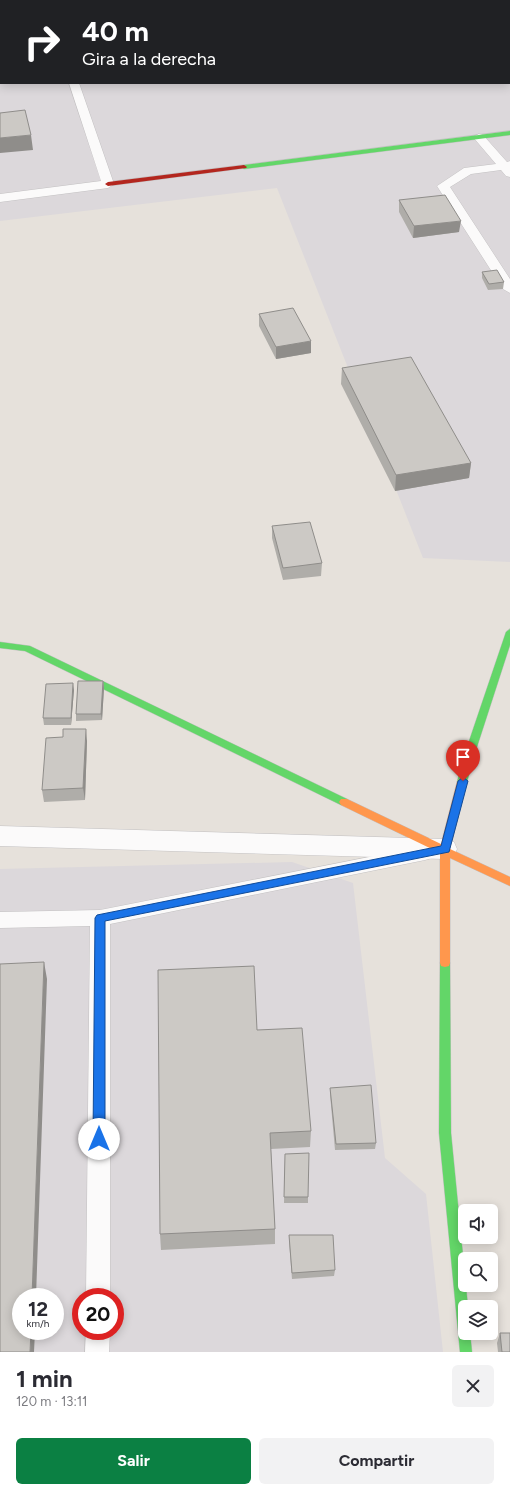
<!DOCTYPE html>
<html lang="es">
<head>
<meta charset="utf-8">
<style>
  body { margin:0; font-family:Figtree,sans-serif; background:#f2f2f3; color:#2b2b33; height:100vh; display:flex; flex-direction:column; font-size:15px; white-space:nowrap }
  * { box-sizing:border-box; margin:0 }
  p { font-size:13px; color:#7c7c81 }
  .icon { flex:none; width:22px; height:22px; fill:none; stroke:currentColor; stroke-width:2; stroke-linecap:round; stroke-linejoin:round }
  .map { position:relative; height:1352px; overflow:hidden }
  .sheet { display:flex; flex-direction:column; background:#fff; flex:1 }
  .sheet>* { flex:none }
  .hud { position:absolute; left:0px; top:0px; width:510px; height:84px; box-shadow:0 2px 10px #0003; background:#202124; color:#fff; overflow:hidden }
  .controls { position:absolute; left:458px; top:1204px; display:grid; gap:8px }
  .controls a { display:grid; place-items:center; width:40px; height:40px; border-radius:6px; background:#fff; box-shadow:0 2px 10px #0003; font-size:20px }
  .speed { position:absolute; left:12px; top:1288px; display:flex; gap:8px; font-size:20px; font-weight:700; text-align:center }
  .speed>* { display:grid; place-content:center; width:52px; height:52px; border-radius:50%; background:#fff; box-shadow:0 2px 10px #0003; line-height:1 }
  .speed small { font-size:10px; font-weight:400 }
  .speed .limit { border:6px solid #d22; background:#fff; color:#111 }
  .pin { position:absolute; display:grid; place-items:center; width:34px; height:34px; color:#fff; margin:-41px -17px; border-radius:50% 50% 50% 0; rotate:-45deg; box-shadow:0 0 4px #0007 }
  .pin .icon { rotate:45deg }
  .me { position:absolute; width:44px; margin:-22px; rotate:0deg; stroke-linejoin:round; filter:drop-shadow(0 0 3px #0008) }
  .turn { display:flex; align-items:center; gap:14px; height:84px; padding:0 16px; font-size:18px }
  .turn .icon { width:52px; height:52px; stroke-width:2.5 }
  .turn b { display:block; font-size:28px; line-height:34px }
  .round { display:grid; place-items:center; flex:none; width:42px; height:42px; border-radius:6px; background:#f2f2f3 }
  .overview { display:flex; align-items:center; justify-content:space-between; height:68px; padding:0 16px }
  h1 { font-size:24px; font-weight:700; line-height:30px }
  .primary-button { display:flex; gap:8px; margin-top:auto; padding:8px 16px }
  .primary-button a { flex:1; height:46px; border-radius:6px; background:#0b8043; color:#fff; font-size:16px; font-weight:700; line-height:46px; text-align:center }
  .primary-button a+a { background:#f2f2f3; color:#2b2b33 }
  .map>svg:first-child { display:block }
  .industrial { fill:#dcd8db; fill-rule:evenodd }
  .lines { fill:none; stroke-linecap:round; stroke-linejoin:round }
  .lane-casing { stroke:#c3c1c2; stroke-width:1 }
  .street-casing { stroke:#c3c1c2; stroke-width:1 }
  .fast-casing { stroke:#c3c1c2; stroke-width:1 }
  .slow-casing { stroke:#c3c1c2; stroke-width:1 }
  .jam-casing { stroke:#c3c1c2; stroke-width:1 }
  .lane { fill:#fbfafa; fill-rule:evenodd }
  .street { fill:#fbfafa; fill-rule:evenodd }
  .fast { fill:#63d668; fill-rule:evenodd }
  .slow { fill:#ff974d; fill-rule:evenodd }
  .jam { fill:#b3261e; fill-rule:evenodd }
  .wall { fill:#afada9 }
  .shaded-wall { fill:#8f8d8a }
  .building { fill:#ccc9c5; stroke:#8f8d8a }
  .route { fill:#1a73e8; stroke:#114b97 }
</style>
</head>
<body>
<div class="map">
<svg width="510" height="1352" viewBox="0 0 510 1352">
  <rect width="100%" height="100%" fill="#e6e1db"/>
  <path class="industrial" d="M 0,0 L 510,0 L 510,562 L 423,558 L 277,188 L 0,221 ZM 1,1 L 509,1 L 509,83 L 1,83 Z
    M 292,862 L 353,883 L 385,1158 L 426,1194 L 443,1352 L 0,1352 L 0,869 ZM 21,1297 L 55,1297 L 55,1331 L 21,1331 ZM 81,1297 L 115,1297 L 115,1331 L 81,1331 Z"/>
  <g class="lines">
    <g class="lane-casing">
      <path id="lane" d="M 40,0 L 50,0 L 51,1 L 41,1 Z
        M 263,0 L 273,0 L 274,1 L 264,1 Z
        M 369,0 L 379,0 L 379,1 L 369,1 Z
        M 69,83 L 79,83 L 114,184 L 108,188 L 0,202 L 0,194 L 101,181 Z
        M 479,134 L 483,135 L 507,162 L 510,161 L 510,177 L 506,176 L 501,170 L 471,174 L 450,187 L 510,279 L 510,293 L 503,289 L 437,186 L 464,168 L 496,164 L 473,137 Z
        M 425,846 L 432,848 L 434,853 L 432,858 L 425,860 L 110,924 L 110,1297 L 86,1297 L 90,926 L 0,928 L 0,912 L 100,910 Z
        M 86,1331 L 110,1331 L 109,1352 L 85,1352 Z"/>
    </g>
    <g class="street-casing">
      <path id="street" d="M 0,826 L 445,839 L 454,842 L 457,849 L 454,856 L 445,859 L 0,846 Z"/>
    </g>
    <g class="fast-casing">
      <path id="fast" d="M 510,131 L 510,135 L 244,169 L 241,167 L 244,165 Z
        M 510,629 L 510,645 L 475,753 L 467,782 L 465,785 L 459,785 L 457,782 L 465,753 L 506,632 Z
        M 0,642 L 30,646 L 347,799 L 349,802 L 347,805 L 341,805 L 25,651 L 0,648 Z
        M 445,959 L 449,960 L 450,963 L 451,1133 L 468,1307 L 465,1307 L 465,1333 L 470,1333 L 472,1352 L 460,1352 L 439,1133 L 440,963 L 441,960 Z"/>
    </g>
    <g class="slow-casing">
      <path id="slow" d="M 462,778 L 465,779 L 467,782 L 450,849 L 510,877 L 510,886 L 450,858 L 450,963 L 449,966 L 445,967 L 441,966 L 440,963 L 440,853 L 341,805 L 339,802 L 341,799 L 347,799 L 441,844 L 457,782 L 459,779 Z"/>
    </g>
    <g class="jam-casing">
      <path id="jam" d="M 244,165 L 247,167 L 246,168 L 108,186 L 105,184 L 108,182 Z"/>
    </g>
    <use href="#lane" class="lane"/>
    <use href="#street" class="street"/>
    <use href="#fast" class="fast"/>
    <use href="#slow" class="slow"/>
    <use href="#jam" class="jam"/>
  </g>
  <path class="wall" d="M 399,200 L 459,232 L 413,238 L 399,212 Z
    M 482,272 L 504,282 L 503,289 L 488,290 L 482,278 Z
    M 259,314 L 311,353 L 276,359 L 259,326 Z
    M 342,368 L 471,463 L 469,478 L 395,491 L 341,384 Z
    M 272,526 L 322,563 L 321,576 L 283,580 L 272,538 Z
    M 103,681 L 104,688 L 102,720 L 76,721 L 76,714 Z
    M 74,690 L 71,725 L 44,725 L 43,718 Z
    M 87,741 L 85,800 L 44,802 L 42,790 Z
    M 257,1030 L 311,1131 L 310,1147 L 271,1149 L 275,1229 L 275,1244 L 161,1250 L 160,1234 Z
    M 330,1088 L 376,1143 L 375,1149 L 335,1150 L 330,1094 Z
    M 285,1154 L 308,1197 L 308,1203 L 284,1203 Z
    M 289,1235 L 335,1270 L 334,1276 L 292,1279 L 289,1241 Z
    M 500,1333 L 510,1352 L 498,1352 L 497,1343 Z"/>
  <path class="shaded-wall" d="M 31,135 L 33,150 L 0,153 L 0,138 Z
    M 461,221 L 459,232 L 413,238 L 414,226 Z
    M 311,341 L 311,353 L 276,359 L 276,347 Z
    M 471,463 L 469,478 L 395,491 L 396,475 Z
    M 103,681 L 104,688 L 102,720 L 101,714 Z
    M 73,683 L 74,690 L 71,725 L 71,718 Z
    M 86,729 L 87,741 L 85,800 L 83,788 Z
    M 44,962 L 47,979 L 36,1297 L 32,1297 Z
    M 31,1331 L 35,1331 L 34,1352 L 30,1352 Z"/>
  <path class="building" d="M 109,0 L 181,0 L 182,1 L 109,1 Z
    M 25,110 L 31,135 L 0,138 L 0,113 Z
    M 445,195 L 461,221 L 414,226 L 399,200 Z
    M 497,270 L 504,282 L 489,284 L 482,272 Z
    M 293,308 L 311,341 L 276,347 L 259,314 Z
    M 411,357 L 471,463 L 396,475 L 342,368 Z
    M 310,522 L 322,563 L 283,568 L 272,526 Z
    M 78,681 L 103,681 L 101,714 L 76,714 Z
    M 73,683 L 71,718 L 43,718 L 46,684 Z
    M 63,729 L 86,729 L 83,788 L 42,790 L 46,738 L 63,737 Z
    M 44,962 L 32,1297 L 21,1297 L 21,1331 L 31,1331 L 30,1352 L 0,1352 L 0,964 Z
    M 254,966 L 257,1030 L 302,1028 L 311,1131 L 270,1133 L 275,1229 L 160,1234 L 158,970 Z
    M 371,1085 L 376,1143 L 336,1144 L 330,1088 Z
    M 309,1153 L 308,1197 L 284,1197 L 285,1154 Z
    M 289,1235 L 333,1235 L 335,1270 L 292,1273 Z
    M 500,1333 L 510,1333 L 510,1352 L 502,1352 Z"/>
  <path class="route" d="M 463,777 L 468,781 L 449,852 L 105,921 L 105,1139 L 103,1143 L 99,1144 L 95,1143 L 93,1139 L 95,918 L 97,915 L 441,846 L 458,781 Z"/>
</svg>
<div class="controls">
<a><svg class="icon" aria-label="sound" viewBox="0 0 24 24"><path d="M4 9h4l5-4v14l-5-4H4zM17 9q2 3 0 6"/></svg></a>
<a><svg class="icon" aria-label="search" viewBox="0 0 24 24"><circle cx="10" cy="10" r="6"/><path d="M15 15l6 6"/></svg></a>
<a><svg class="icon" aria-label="layers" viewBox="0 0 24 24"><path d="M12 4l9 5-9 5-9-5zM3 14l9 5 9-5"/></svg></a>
</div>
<div class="speed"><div>12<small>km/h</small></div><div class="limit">20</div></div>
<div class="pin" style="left:463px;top:781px;background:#d93025"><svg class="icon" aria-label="arrive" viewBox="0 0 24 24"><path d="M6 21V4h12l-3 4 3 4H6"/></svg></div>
<svg class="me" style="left:99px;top:1139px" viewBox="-20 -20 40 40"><circle r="19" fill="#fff"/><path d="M0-13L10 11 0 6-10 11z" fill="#1a73e8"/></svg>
<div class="hud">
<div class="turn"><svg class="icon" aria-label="right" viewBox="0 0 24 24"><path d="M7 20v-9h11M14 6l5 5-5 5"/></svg><div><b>40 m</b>Gira a la derecha</div></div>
</div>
</div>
<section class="sheet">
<div class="overview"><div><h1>1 min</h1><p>120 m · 13:11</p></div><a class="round"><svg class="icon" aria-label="close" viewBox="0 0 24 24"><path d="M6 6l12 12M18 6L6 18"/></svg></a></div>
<div class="primary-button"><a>Salir</a><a>Compartir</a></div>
</section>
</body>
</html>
